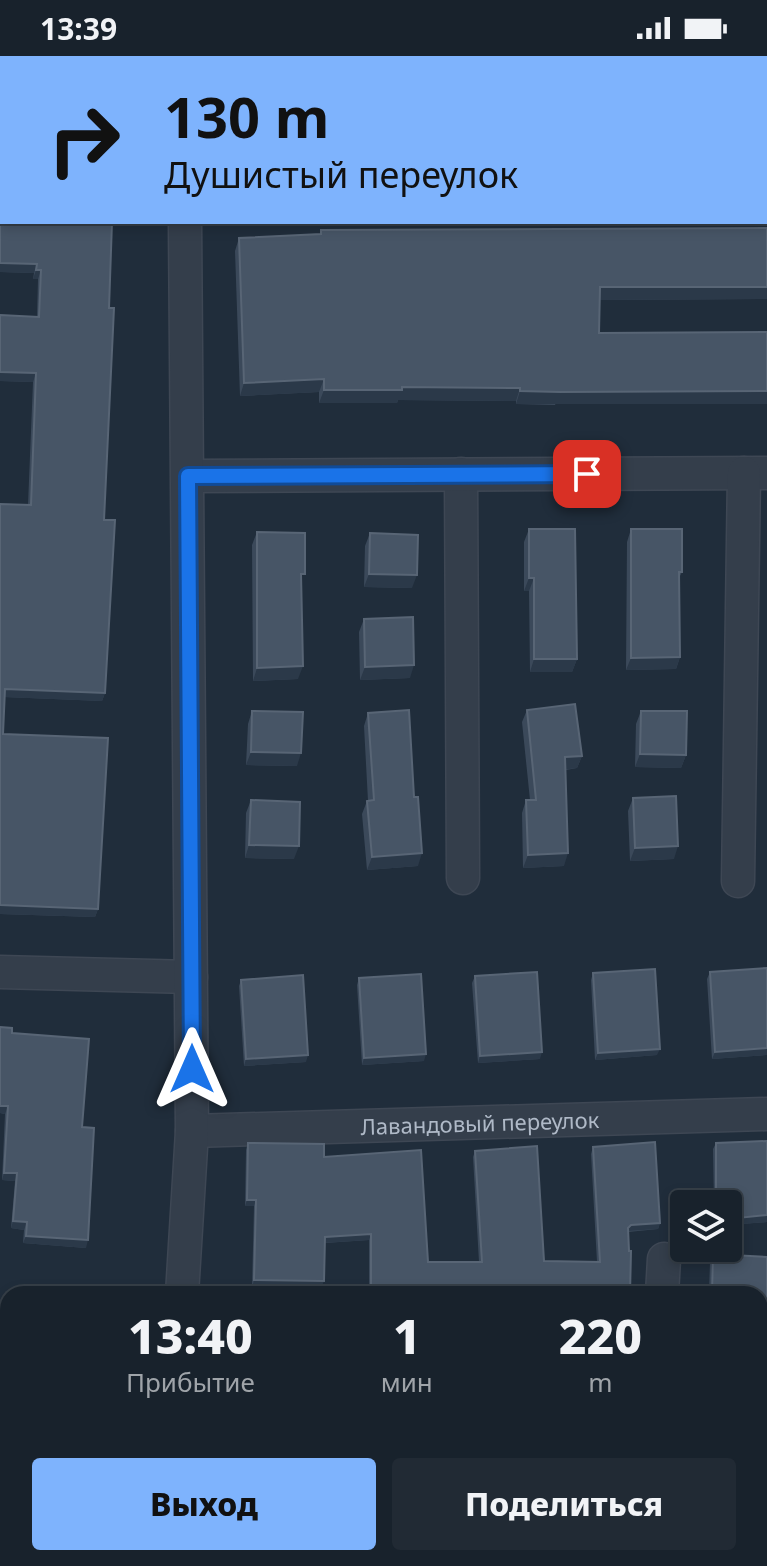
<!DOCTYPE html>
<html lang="ru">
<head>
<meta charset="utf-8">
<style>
  body { margin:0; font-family:"Noto Sans",sans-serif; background:#212a34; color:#f1f3f6; height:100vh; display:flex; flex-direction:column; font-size:30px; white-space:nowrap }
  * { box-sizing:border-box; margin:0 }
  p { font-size:26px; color:#9fa4a9 }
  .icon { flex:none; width:44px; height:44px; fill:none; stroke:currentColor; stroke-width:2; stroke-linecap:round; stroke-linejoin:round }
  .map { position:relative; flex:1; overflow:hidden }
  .drawer { position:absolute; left:0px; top:1230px; width:768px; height:280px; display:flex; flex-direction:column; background:#18222c; border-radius:24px 24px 0 0; box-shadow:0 4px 12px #0003,0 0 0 2px #363f48 }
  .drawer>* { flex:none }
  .top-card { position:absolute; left:0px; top:0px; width:768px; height:168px; box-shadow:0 4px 12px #0003,0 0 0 2px #363f48; background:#7eb3fd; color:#111; overflow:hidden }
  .controls { position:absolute; left:670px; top:1134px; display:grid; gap:16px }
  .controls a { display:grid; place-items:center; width:72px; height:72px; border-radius:8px; background:#18222c; box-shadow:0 4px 12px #0003,0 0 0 2px #363f48; font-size:40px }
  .pin { position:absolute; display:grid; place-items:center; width:68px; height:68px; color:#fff; margin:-34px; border-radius:16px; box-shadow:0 4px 12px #0006 }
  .me { position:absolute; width:88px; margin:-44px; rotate:0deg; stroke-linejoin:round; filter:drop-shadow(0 0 6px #0008) }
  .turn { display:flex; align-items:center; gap:28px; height:168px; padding:0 32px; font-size:36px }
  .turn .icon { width:104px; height:104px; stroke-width:2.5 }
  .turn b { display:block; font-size:56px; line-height:68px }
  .eta { display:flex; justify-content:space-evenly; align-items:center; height:136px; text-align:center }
  .eta b { font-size:48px; font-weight:800; line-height:56px }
  .primary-button { display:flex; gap:16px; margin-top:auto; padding:16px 32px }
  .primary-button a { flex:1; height:92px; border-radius:8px; background:#7eb3fd; color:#111; font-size:32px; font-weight:800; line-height:92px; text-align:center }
  .primary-button a+a { background:#212a34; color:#f1f3f6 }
  .status { display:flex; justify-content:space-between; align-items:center; height:56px; padding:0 40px; background:#18222c; direction:ltr }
  .status svg { height:22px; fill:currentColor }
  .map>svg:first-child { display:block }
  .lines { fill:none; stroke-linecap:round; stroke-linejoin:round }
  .minor-casing { stroke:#3e4754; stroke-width:35 }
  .minor { stroke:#343e4b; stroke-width:32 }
  .wall { fill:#3b495a }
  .shaded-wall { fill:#2b3949 }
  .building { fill:#475566; stroke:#586575; stroke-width:2 }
  .route-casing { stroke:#114b97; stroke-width:20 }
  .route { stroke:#1a73e8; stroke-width:14 }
  .labels { text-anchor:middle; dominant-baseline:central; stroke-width:8; stroke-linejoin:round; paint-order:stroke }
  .street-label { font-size:22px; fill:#afb9c7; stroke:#1a2330 }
</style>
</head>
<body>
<div class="status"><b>13:39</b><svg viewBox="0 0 49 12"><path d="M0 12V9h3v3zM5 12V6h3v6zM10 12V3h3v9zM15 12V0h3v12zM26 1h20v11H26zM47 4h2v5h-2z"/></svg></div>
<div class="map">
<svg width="767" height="1510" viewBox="0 0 767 1510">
  <rect width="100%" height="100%" fill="#202d3b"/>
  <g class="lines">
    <g class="minor-casing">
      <g id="minor">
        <path d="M 184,2 L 184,0"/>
        <path d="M 0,94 L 2,94"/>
        <path d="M 766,115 L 767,115"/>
        <path d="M 461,418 L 463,822"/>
        <path d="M 188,420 L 767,417"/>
        <path d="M 738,825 L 744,417"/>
        <path d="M 0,916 L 191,921"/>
        <path id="s1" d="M 192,1075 L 767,1058"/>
        <path d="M 182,1238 L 192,1075 L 185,166"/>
        <path d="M 662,1238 L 664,1203"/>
        <path d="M 0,1350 L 8,1353"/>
        <path d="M 760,1440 L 767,1443"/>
        <path d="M 166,1510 L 166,1502"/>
      </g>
    </g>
    <use href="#minor" class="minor"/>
  </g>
  <path class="wall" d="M 0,150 L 109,252 L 104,464 L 105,637 L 102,645 L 5,641 L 3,678 L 98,853 L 95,861 L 0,858 L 0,448 L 28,449 L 33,326 L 0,325 L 0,259 L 37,261 L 38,223 L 33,223 L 34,217 L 0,216 Z
    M 321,174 L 767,243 L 600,244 L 555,349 L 516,348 L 516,345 L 398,344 L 397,347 L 319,347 L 319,336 L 240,340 L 235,195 L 239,182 L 320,178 Z
    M 529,473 L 577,603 L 572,616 L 530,616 L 529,535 L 524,535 L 524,486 Z
    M 631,473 L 682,516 L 679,522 L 680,601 L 676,613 L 626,614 L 627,486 Z
    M 257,476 L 301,528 L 298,623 L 253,625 L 252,489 Z
    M 370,477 L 412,532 L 364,531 L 365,490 Z
    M 364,563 L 410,622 L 360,624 L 359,576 Z
    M 527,654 L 582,700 L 577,712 L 566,714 L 564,810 L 523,812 L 522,757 L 526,744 L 530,744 L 522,666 Z
    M 252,655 L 297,710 L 246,709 L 248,668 Z
    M 641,655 L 686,699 L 681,712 L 635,711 L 636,668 Z
    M 368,657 L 418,810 L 367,814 L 362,758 L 367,745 L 368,745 L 364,670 Z
    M 633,742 L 674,803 L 630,805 L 628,755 Z
    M 251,744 L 294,803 L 245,802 L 246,757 Z
    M 767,912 L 767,999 L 712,1003 L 707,923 L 710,916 Z
    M 593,917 L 657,999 L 595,1004 L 591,924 Z
    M 475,920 L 540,1003 L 478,1007 L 472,927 Z
    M 359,922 L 424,1005 L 362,1009 L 357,929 Z
    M 241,924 L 306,1006 L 244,1010 L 239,930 Z
    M 0,971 L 12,977 L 82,1071 L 86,1192 L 23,1187 L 24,1174 L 11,1172 L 15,1125 L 2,1124 L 5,1058 L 0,1057 Z
    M 248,1087 L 324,1101 L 428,1206 L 479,1206 L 473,1101 L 475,1095 L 544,1205 L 597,1206 L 591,1098 L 593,1091 L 660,1167 L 658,1173 L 628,1176 L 630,1238 L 369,1238 L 369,1184 L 325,1187 L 321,1232 L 252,1231 L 254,1150 L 245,1150 L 246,1094 Z
    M 716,1087 L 767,1166 L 728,1169 L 728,1148 L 714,1148 L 713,1093 Z
    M 713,1198 L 767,1201 L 767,1263 L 760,1263 L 760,1238 L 709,1238 L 710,1206 Z
    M 0,1425 L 8,1428 L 8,1502 L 74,1502 L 72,1510 L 24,1510 L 0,1502 Z"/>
  <path class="shaded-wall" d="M 0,207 L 37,208 L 34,217 L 0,216 Z
    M 36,214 L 41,214 L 38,223 L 33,223 Z
    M 600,231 L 767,231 L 767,243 L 595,244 Z
    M 0,316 L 36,317 L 33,326 L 0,325 Z
    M 324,323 L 319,336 L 240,340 L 244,327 Z
    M 402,331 L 520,332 L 516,345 L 398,344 L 397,347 L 319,347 L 324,334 Z
    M 520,335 L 767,335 L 767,348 L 516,348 Z
    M 369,518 L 417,519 L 412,532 L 364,531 Z
    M 529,522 L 534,522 L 529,535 L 524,535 Z
    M 680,601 L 676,613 L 626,614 L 631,602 Z
    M 534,603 L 577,603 L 572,616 L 530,616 Z
    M 414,609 L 410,622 L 360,624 L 365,611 Z
    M 303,610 L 298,623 L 253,625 L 257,612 Z
    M 5,633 L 105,637 L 102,645 L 2,641 Z
    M 251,696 L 301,697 L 297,710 L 246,709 Z
    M 640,698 L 686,699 L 681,712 L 635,711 Z
    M 582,700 L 577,712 L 561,714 L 565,701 Z
    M 249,789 L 299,790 L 294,803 L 245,802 Z
    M 678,790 L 674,803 L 630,805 L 635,792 Z
    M 422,797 L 418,810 L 367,814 L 372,801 Z
    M 568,797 L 564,810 L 523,812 L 528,799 Z
    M 0,849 L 98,853 L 95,861 L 0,858 Z
    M 767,992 L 767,999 L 712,1003 L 715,996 Z
    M 660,993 L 657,999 L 595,1004 L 598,997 Z
    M 542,996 L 540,1003 L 478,1007 L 480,1000 Z
    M 426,998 L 424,1005 L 362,1009 L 364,1002 Z
    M 308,999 L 306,1006 L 244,1010 L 246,1003 Z
    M 0,1050 L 8,1050 L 5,1058 L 0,1057 Z
    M 4,1117 L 17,1117 L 15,1125 L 2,1124 Z
    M 247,1144 L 256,1144 L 254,1150 L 245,1150 Z
    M 767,1159 L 767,1166 L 728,1169 L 728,1163 Z
    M 13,1165 L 27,1166 L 24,1174 L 11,1172 Z
    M 660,1167 L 658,1173 L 628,1175 L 628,1172 L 631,1169 Z
    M 371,1178 L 369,1184 L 322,1187 L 325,1181 Z
    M 26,1180 L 88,1184 L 86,1192 L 23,1187 Z
    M 254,1224 L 324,1225 L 321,1232 L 252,1231 Z
    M 760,1254 L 767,1255 L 767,1263 L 760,1263 Z
    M 760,1351 L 767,1351 L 767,1364 L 760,1364 Z"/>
  <path class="building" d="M 245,0 L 767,0 L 767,54 L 766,2 L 245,2 Z
    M 0,150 L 2,150 L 2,166 L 112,166 L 109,252 L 114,252 L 104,464 L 115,464 L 105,637 L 5,633 L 3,678 L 108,682 L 98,853 L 0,849 L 0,448 L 31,449 L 36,317 L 0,316 L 0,259 L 39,261 L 41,214 L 36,214 L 37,208 L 0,207 Z
    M 767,172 L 767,231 L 600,231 L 599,277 L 767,276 L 767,335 L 560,336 L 520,335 L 520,332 L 402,331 L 402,334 L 324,334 L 324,323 L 244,327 L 239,182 L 321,178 L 321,174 Z
    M 529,473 L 575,473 L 577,603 L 534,603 L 534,522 L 529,522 Z
    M 631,473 L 682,473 L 682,516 L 679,516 L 680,601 L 631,602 Z
    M 257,476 L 305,477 L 305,518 L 301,518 L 303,610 L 257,612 Z
    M 370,477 L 418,479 L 417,519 L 369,518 Z
    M 413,561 L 414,609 L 365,611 L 364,563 Z
    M 575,648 L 582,700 L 565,701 L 568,797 L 528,799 L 526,744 L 536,744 L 527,654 Z
    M 409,654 L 414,741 L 418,741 L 422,797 L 372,801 L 367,745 L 374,744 L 368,657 Z
    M 252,655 L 303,656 L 301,697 L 251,696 Z
    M 641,655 L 687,655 L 686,699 L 640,698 Z
    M 676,740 L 678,790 L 635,792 L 633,742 Z
    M 251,744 L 300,746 L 299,790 L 249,789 Z
    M 767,912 L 767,992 L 715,996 L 710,916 Z
    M 655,913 L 660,993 L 598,997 L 593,917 Z
    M 537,916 L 542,996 L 480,1000 L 475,920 Z
    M 421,918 L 426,998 L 364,1002 L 359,922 Z
    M 303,919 L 308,999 L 246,1003 L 241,924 Z
    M 0,971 L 12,972 L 12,977 L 89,983 L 82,1071 L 94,1072 L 88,1184 L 26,1180 L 27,1166 L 13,1165 L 17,1117 L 4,1117 L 8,1050 L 0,1050 Z
    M 767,1085 L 767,1159 L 728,1163 L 728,1148 L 716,1148 L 716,1087 Z
    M 655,1086 L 660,1167 L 631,1169 L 628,1172 L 629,1195 L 631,1195 L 630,1238 L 371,1238 L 371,1178 L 325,1181 L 324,1225 L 254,1224 L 256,1144 L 247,1144 L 248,1087 L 324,1088 L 324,1101 L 421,1094 L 428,1206 L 482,1206 L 475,1095 L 537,1090 L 544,1205 L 600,1206 L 593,1091 Z
    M 713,1198 L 767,1201 L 767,1255 L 760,1254 L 760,1238 L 712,1238 Z
    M 767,1302 L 767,1351 L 760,1351 L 760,1303 Z
    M 0,1425 L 8,1428 L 8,1497 L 0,1495 Z
    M 23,1502 L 74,1502 L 72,1510 L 47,1510 Z"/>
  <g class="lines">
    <g class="route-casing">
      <path id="route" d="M 192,1013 L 188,420 L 587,418"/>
    </g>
    <use href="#route" class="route"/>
  </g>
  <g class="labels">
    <g class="street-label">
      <text stroke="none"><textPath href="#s1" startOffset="288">Лавандовый переулок</textPath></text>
    </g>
  </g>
</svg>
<div class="controls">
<a><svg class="icon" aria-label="layers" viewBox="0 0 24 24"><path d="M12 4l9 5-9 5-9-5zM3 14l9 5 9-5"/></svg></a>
</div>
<div class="pin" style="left:587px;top:418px;background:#d93025"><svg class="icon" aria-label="arrive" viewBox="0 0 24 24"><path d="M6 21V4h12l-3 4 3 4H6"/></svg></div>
<svg class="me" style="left:192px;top:1013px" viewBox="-20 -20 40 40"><path d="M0-17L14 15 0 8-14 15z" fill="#1a73e8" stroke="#fff" stroke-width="4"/></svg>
<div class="top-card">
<div class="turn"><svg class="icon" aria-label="right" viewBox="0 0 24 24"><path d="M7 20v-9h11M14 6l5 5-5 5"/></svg><div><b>130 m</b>Душистый переулок</div></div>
</div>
<section class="drawer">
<div class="eta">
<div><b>13:40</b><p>Прибытие</p></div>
<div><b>1</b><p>мин</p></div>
<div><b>220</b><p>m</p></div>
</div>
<div class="primary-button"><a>Выход</a><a>Поделиться</a></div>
</section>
</div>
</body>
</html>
